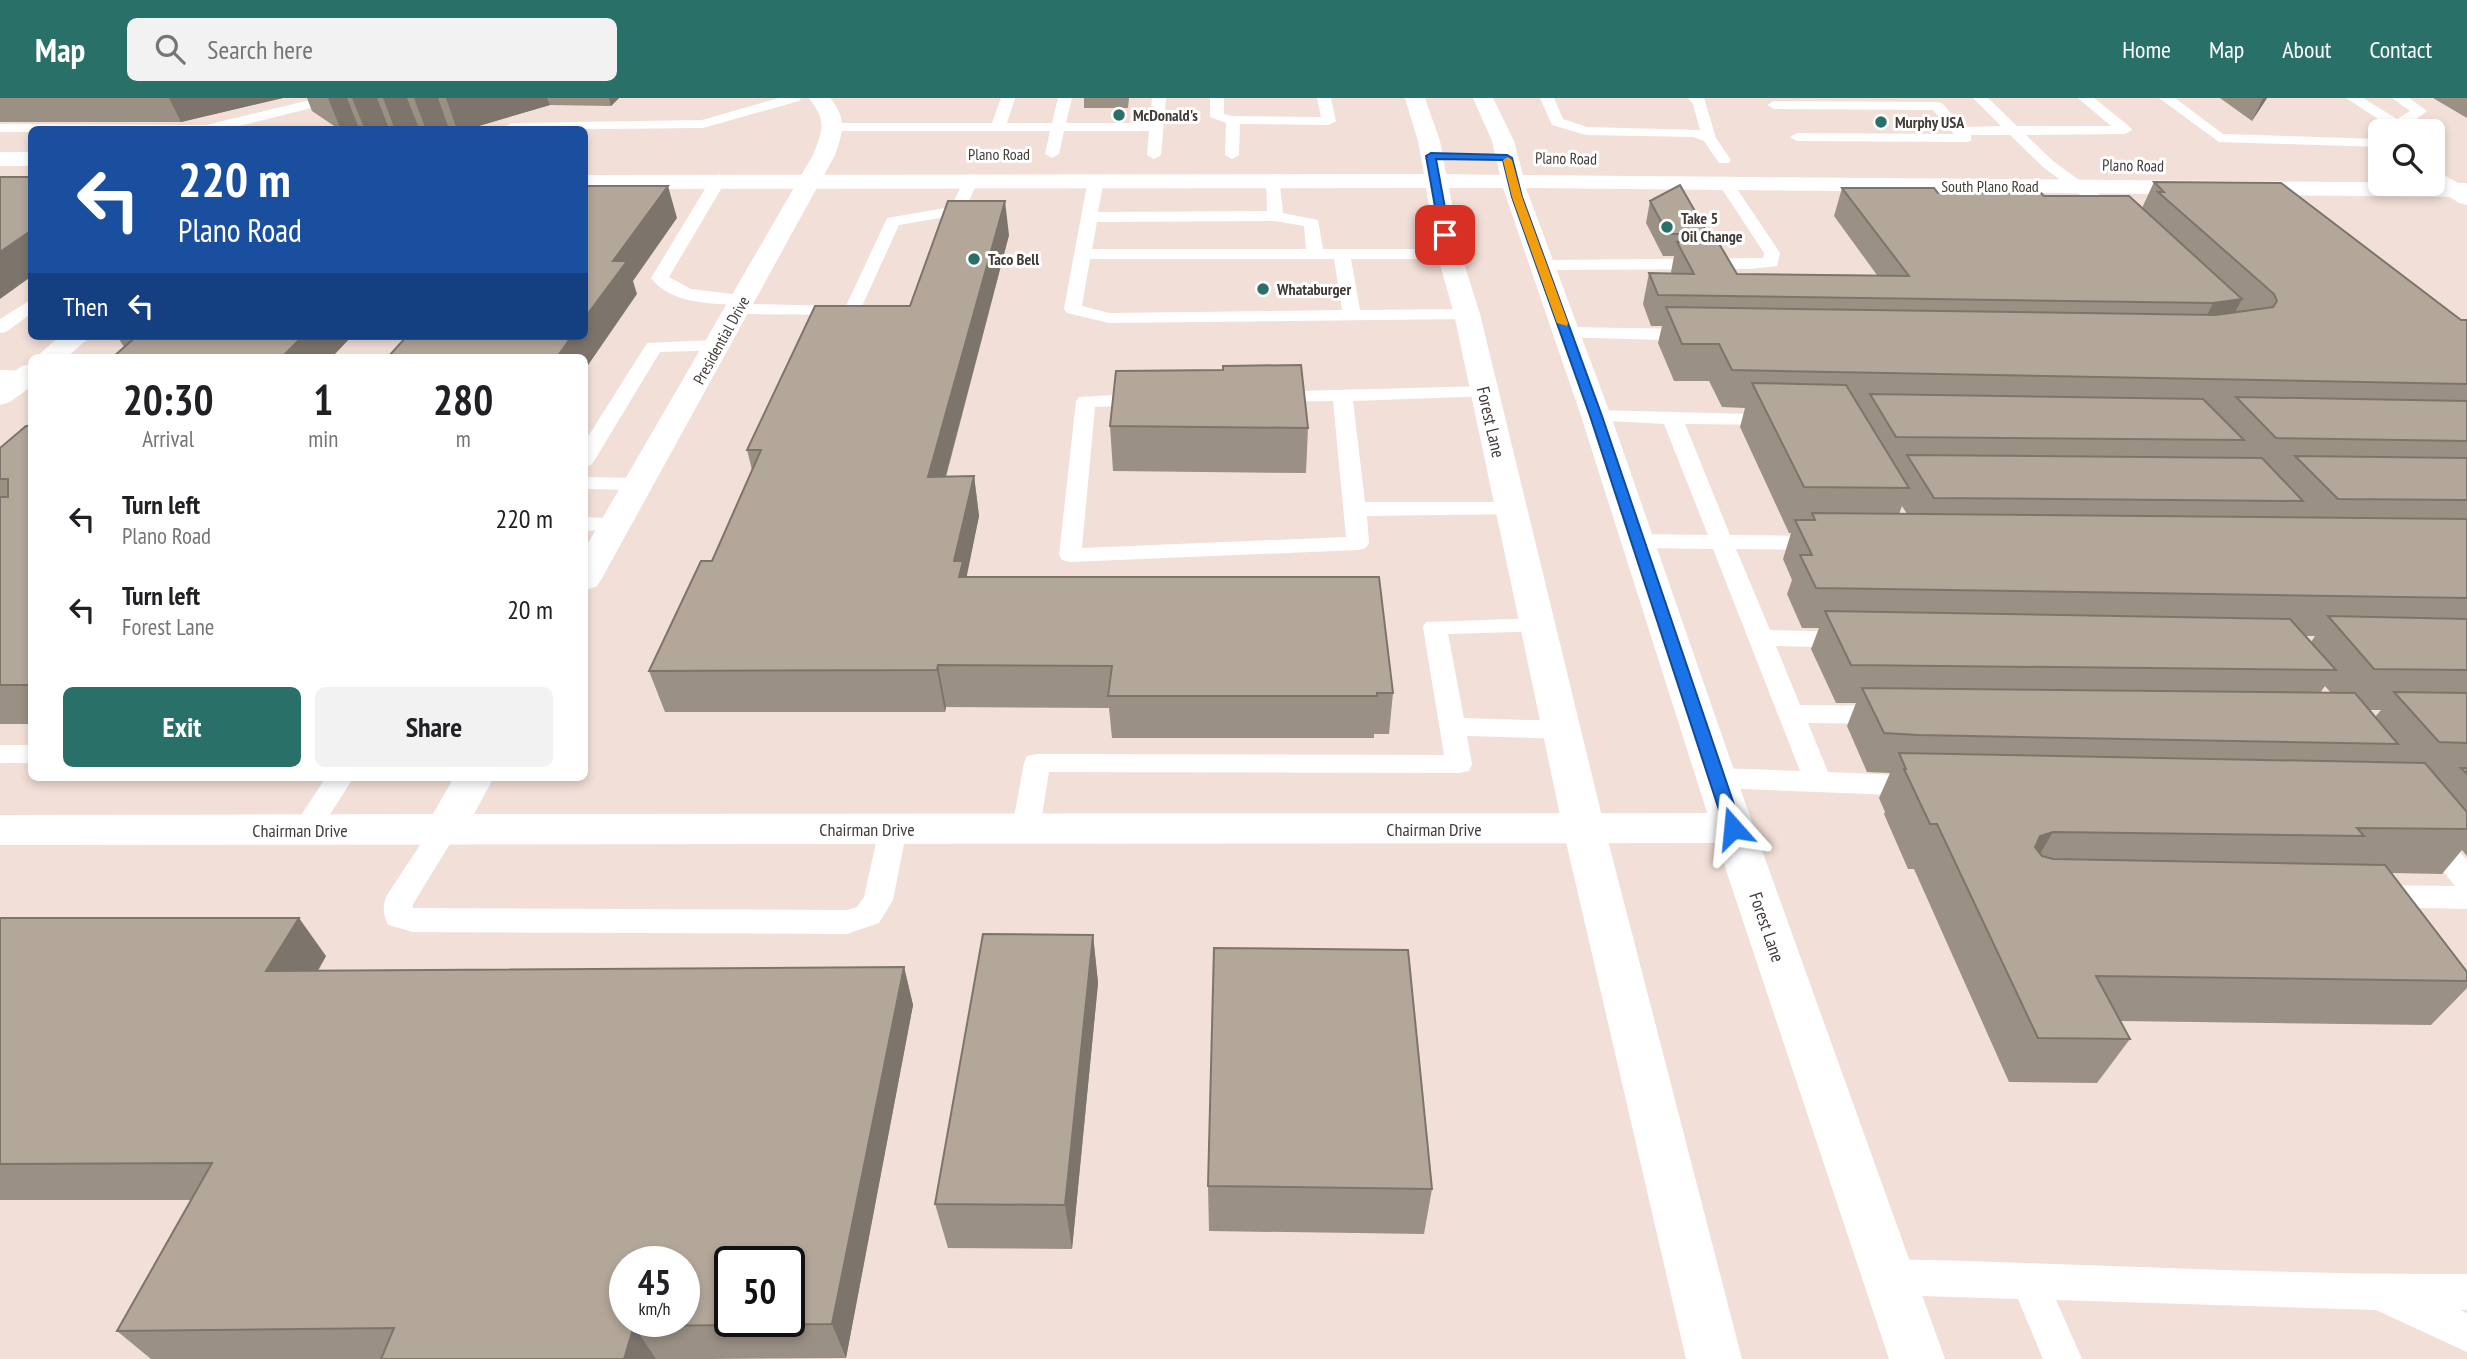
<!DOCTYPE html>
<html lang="en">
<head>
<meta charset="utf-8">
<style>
  body { margin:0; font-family:"PT Sans Narrow",sans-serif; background:#f2f2f2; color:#202124; height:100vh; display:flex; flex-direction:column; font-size:26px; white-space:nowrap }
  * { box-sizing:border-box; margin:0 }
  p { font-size:23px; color:#757577 }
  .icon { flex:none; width:38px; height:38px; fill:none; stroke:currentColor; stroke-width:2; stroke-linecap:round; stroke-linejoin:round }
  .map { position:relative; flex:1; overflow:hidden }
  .drawer { position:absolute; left:28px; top:256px; width:560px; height:427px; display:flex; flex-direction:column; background:#fff; border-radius:10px; box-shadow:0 4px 10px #0003 }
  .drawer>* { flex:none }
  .guide { position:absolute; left:28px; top:28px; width:560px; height:214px; border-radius:10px; box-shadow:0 4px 10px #0003; background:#1a4fa0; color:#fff; overflow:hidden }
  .fabs { position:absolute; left:2368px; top:21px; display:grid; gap:14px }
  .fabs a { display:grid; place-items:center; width:77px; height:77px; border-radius:10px; background:#fff; box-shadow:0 4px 10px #0003; font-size:35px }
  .speed { position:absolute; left:609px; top:1148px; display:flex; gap:14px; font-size:35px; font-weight:700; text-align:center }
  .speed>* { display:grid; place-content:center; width:91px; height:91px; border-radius:50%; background:#fff; box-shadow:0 4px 10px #0003; line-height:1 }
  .speed small { font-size:18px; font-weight:400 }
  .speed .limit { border:4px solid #111; border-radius:10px; background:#fff; color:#111 }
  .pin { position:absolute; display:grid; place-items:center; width:60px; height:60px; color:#fff; margin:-30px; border-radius:14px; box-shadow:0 4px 10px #0006 }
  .me { position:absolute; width:77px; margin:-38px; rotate:342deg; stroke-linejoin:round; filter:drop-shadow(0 0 5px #0008) }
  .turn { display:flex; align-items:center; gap:24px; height:147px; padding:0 35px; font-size:32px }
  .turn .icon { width:91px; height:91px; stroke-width:2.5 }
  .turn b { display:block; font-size:49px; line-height:60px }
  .then { display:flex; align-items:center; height:66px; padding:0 35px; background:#0003; gap:14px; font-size:26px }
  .eta { display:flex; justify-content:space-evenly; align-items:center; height:119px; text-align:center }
  .eta b { font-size:42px; font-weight:700; line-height:49px }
  .button { display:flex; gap:14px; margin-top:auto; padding:14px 35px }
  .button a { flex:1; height:80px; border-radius:10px; background:#297168; color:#fff; font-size:28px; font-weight:700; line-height:80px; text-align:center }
  .button a+a { background:#f2f2f2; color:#202124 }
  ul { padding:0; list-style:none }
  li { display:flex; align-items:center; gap:21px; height:91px; padding:0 35px }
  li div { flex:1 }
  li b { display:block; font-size:26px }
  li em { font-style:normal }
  header { display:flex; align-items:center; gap:42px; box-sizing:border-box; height:98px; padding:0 35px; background:#297168; color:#fff }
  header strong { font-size:33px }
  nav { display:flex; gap:38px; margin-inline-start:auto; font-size:24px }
  .search { width:490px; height:63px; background:#f2f2f2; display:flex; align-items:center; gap:18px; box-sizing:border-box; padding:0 24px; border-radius:10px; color:#757577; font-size:26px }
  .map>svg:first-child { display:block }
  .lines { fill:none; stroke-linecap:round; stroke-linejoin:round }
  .lane { fill:#fff; fill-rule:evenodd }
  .street { fill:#fff; fill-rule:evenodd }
  .secondary { fill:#fff; fill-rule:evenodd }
  .wall { fill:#9a9084; fill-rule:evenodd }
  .shaded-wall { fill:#7d756c }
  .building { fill:#b3a79a; stroke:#7d756c; stroke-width:2; fill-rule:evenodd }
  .route { fill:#1a73e8; stroke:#114b97; stroke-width:2 }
  .slow { fill:#f59e0b }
  .poi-dot { fill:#297168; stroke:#fff; stroke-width:2.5 }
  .labels { text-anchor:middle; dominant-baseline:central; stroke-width:6; stroke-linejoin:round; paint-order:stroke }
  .far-poi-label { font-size:16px; font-weight:bold; fill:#423b38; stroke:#fff; text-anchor:start }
  .far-street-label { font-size:16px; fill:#423b38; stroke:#fff }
  .street-label { font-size:18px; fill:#423b38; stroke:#fff }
</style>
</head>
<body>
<header>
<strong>Map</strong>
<div class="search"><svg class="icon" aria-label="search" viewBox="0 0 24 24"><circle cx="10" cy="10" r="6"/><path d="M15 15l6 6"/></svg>Search here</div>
<nav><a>Home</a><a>Map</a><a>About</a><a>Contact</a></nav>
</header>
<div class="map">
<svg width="2467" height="1261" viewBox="0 0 2467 1261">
  <rect width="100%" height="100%" fill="#f2dfd8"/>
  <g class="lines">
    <path class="lane" d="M 318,0 L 342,0 L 340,3 L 223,32 L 32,32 L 32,34 L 0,34 L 0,26 L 206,27 Z
      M 779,0 L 801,0 L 799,3 L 703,30 L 501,32 L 511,25 L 702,22 Z
      M 1001,0 L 1015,0 L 1007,25 L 1052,25 L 1058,0 L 1072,0 L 1066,25 L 1150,25 L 1152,0 L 1166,0 L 1161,57 L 1154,61 L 1147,57 L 1149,33 L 1064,33 L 1059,56 L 1052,60 L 1045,56 L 1050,33 L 835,33 L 828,29 L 835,25 L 992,25 Z
      M 1210,0 L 1224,0 L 1224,16 L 1233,18 L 1321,19 L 1317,0 L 1331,0 L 1336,23 L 1329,27 L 1240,26 L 1239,57 L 1232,61 L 1225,57 L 1226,25 L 1210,19 Z
      M 1540,0 L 1554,0 L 1563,21 L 1587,29 L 1700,32 L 1693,6 L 1688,0 L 1704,0 L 1716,40 L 1731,62 L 1729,65 L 1719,65 L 1704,43 L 1693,39 L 1586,37 L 1552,27 Z
      M 1973,0 L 1988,0 L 2017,28 L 2111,28 L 2078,0 L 2094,0 L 2130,29 L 2132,32 L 2125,36 L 2026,37 L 2053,63 L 2123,114 L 2125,117 L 2123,120 L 2111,120 L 2043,69 L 2010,37 L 1971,37 L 1971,43 L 1966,44 L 1797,43 L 1790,39 L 1797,35 L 1954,36 L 1933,12 L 1774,11 L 1767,7 L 1774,3 L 1937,4 L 1942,5 L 1963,29 L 2001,28 Z
      M 2159,0 L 2175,0 L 2223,36 L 2380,41 L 2380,49 L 2219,44 Z
      M 2346,0 L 2363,0 L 2397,21 L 2410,13 L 2392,0 L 2409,0 L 2427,13 L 2401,33 L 2387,33 L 2389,28 Z
      M 719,76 L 727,81 L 669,179 L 691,191 L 749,198 L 752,202 L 749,206 L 846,208 L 887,120 L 951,109 L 966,78 L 971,76 L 979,81 L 963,116 L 899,127 L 858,217 L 738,216 L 729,211 L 734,207 C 706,205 670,205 651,180 L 711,81 Z
      M 1096,76 L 1104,81 L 1098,114 L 1267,113 L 1266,81 L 1274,76 L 1279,78 L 1283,115 L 1318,122 L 1323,151 L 1449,151 L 1457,156 L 1449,161 L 1351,161 L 1360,212 L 1467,211 L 1476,216 L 1467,221 L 1109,225 L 1067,215 L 1064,211 L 1088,81 ZM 1275,123 L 1304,128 L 1306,151 L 1092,151 L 1097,124 ZM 1090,161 L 1334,161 L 1342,212 L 1109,215 L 1082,208 Z
      M 1726,80 L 1731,82 L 1780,155 L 1777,168 L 1750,171 L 1542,172 L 1533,167 L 1542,162 L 1763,160 L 1764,155 L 1718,85 Z
      M 32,201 L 32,215 L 6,234 L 0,235 L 0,221 Z
      M 1566,229 L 1695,231 L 1704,237 L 1695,243 L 1560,239 L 1557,235 L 1560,231 Z
      M 717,242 L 724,244 L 726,248 L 724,252 L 660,254 L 594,363 L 591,367 L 584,369 L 584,345 L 647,245 Z
      M 0,272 L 32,273 L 32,283 L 0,284 Z
      M 1484,288 L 1491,290 L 1494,294 L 1491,298 L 1353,303 L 1365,404 L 1512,404 L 1520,406 L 1523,411 L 1520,416 L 1367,418 L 1369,445 L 1366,450 L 1358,452 L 1070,464 L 1062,462 L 1059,457 L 1076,303 L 1079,299 L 1148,295 L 1158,301 L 1148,307 L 1095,309 L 1082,450 L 1346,439 L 1333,303 L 1270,304 L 1263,302 L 1260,298 L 1263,294 Z
      M 1596,312 L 1786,317 L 1789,321 L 1786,325 L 1779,327 L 1685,326 L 1730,437 L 1822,438 L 1830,440 L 1833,445 L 1830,450 L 1822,452 L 1736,451 L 1770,532 L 1849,534 L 1858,536 L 1861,542 L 1858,548 L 1849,550 L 1776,548 L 1800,607 L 1888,608 L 1897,611 L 1901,617 L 1897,623 L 1888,626 L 1808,625 L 1828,674 L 1919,678 L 1929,681 L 1933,688 L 1929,695 L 1919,698 L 1718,690 L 1708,687 L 1704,680 L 1708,673 L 1718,670 L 1800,673 L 1713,451 L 1638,450 L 1630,448 L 1627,443 L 1630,438 L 1638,436 L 1708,437 L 1664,326 L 1589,322 L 1586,318 L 1589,314 Z
      M 584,379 L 639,380 L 647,381 L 650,386 L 647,391 L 639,392 L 584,391 Z
      M 584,419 L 624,421 L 627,426 L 624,431 L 584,433 Z
      M 1538,520 L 1547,523 L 1550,528 L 1547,533 L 1448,536 L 1464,620 L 1562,623 L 1571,626 L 1575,632 L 1571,638 L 1562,641 L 1467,638 L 1472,666 L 1469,673 L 1459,675 L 1049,674 L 1040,730 L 1036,737 L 1026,740 L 1016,737 L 1012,730 L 1024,665 L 1027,658 L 1037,656 L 1444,657 L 1423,529 L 1426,524 Z
      M 0,647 L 32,647 L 32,665 L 0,665 Z
      M 326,679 L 354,679 L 316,738 L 306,741 L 296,738 L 292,731 Z
      M 893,721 L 903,724 L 907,731 L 893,802 L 879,825 L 847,836 L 413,834 L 388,827 C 383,816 382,808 387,797 L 434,726 L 444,723 L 454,726 L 458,733 L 413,806 L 413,810 L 847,812 L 857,809 L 864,799 L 879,731 L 883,724 Z
      M 2430,729 L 2440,732 L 2467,762 L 2467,811 L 2374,809 L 2364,806 L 2359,798 L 2364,790 L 2374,787 L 2455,788 L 2416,739 L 2420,732 Z
      M 1887,1161 C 2080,1165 2273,1177 2467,1176 L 2467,1212 L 2460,1212 L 2467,1215 L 2467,1254 L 2376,1212 L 2056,1202 L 2082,1261 L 2043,1261 L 2018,1201 L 1887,1197 L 1874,1192 L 1868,1179 L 1874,1166 Z"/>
    <path class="street" d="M 809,0 L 830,0 C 847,19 843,35 835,57 L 601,482 L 596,489 L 584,492 L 584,452 L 813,57 C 824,30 826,23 809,0 Z
      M 2432,70 L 2467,90 L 2467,107 L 2459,105 L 2430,86 L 2432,86 Z
      M 60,238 L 91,238 L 67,259 L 36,259 Z
      M 32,266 L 32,288 L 10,304 L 0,307 L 0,284 L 22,268 Z
      M 454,679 L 494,679 L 474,716 L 1733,715 L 1748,719 L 1754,730 L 1748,741 L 1733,745 L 0,747 L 0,717 L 433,716 Z"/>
    <path class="secondary" d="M 1405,0 L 1425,0 L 1440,43 L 1446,76 L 1500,77 L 1492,43 L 1473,0 L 1493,0 L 1514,43 L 1523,77 L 2467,85 L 2467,99 L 1526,90 L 1611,318 L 1754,730 L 1945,1261 L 1889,1261 L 1712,730 L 1581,318 L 1503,90 L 1449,90 L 1461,156 L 1480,216 L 1605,731 L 1742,1261 L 1686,1261 L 1563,731 L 1454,216 L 1437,156 L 1426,90 L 584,91 L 584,77 L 1424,76 L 1418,43 Z
      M 0,54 L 32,54 L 32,68 L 0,68 Z"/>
  </g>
  <path class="wall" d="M 0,0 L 283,0 L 181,24 L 0,24 Z
    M 307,0 L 619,0 L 611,8 L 550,7 L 465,32 L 454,32 L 448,28 L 436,32 L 423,32 L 418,28 L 405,32 L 393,32 L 388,28 L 375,32 L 363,32 L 358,28 L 346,32 L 340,32 L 312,13 Z
    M 1084,0 L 1129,0 L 1128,10 L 1084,10 Z
    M 2220,0 L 2267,0 L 2252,23 Z
    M 2433,0 L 2467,0 L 2467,20 Z
    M 2154,84 L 2461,222 L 2467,222 L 2467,758 L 2462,752 L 2442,776 L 2392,775 L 2467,874 L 2467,890 L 2431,927 L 2120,923 L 2130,941 L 2097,985 L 2009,984 L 1914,771 L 1908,771 L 1884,716 L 1885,714 L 1879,700 L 1890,675 L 1867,674 L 1847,628 L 1856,605 L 1836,605 L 1811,551 L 1819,530 L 1802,530 L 1787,496 L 1792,482 L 1783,461 L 1791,435 L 1789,435 L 1740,329 L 1745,310 L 1722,309 L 1709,283 L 1674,283 L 1658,245 L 1662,228 L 1651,228 L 1643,206 L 1649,175 L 1672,176 L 1671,174 L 1674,158 L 1663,158 L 1646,125 L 1650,103 L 1708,136 L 1706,144 L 1737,176 L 1877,177 L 1834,118 L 1842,90 L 1938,95 L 2044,98 L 2142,110 ZM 1902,408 L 1907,416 L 1899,416 ZM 2306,538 L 2315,538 L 2311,544 ZM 2325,588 L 2331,595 L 2320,595 ZM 2369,612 L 2381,612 L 2375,619 Z
    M 1009,137 L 946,379 L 974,378 L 979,418 L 966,479 L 1393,595 L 1389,636 L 1374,636 L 1374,640 L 1112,640 L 1109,610 L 946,609 L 945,614 L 665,614 L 649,573 L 712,463 L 752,372 L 747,352 L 910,208 Z
    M 117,238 L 352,238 L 332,259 L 113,259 L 124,249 Z
    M 32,328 L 32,626 L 0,626 L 0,350 Z
    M 1110,328 L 1308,330 L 1306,375 L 1113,373 Z
    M 0,820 L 326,858 L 318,873 L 904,869 L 913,907 L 846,1260 L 707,1261 L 151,1261 L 117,1233 L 192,1102 L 0,1102 Z
    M 1093,837 L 1098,885 L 1072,1151 L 948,1150 L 935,1106 Z
    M 1208,1088 L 1432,1091 L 1424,1136 L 1209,1133 Z"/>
  <path class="shaded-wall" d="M 169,0 L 283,0 L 181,24 Z
    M 328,0 L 347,0 L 358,28 L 346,32 L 341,32 Z
    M 352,0 L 377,0 L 388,28 L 375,32 L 365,32 Z
    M 383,0 L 407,0 L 418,28 L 405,32 L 395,32 Z
    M 414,0 L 438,0 L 448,28 L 436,32 L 426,32 Z
    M 446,0 L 547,0 L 550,7 L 465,32 L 457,32 Z
    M 609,0 L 619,0 L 611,8 Z
    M 2263,0 L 2267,0 L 2252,23 Z
    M 668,88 L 677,120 L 633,183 L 637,196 L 584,273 L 584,259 L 557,259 L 572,238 L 584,238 L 584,221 L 613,163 Z
    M 1005,103 L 1009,137 L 935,418 L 928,379 Z
    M 32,132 L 32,178 L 0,201 L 0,154 Z
    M 2242,201 L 2226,232 L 2198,235 L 2213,205 Z
    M 303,238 L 352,238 L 332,259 L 282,259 Z
    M 974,378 L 979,418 L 966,482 L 966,520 L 954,463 Z
    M 938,567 L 946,609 L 945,614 L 937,572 Z
    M 2053,734 L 2027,778 L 2015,783 L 2040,738 Z
    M 299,820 L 326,858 L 295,911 L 266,873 Z
    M 1093,837 L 1098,885 L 1072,1151 L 1065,1107 Z
    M 904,869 L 913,907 L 846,1260 L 832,1226 Z
    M 634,1228 L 656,1261 L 624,1261 Z"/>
  <path class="building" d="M 0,79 L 32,79 L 32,132 L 0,154 Z
    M 2154,84 L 2281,85 L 2461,222 L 2467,222 L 2467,286 L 1732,272 L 1719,246 L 1682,246 L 1666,209 L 2216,217 L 2273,209 L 2277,203 L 2274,196 L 2158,94 L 2164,94 Z
    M 1680,87 L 1708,136 L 1668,136 L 1650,103 Z
    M 584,88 L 668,88 L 613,163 L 627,163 L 584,221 Z
    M 1842,90 L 1934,90 L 1938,95 L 2041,95 L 2044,98 L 2129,98 L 2242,201 L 2213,205 L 1658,197 L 1649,175 L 1694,176 L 1677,144 L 1718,144 L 1737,176 L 1909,178 Z
    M 948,103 L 1005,103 L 928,379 L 974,378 L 954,463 L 963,463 L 959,479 L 1379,479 L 1393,595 L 1377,595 L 1377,598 L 1108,598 L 1112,568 L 938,567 L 937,572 L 649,573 L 701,463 L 712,463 L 761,352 L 747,352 L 815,208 L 910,208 Z
    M 137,238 L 303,238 L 282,259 L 113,259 Z
    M 407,238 L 572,238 L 557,259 L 388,259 Z
    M 1301,267 L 1308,330 L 1110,328 L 1116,273 L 1223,272 L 1223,268 Z
    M 1752,285 L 1846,287 L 1909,390 L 1804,389 Z
    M 1870,296 L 2203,301 L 2244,342 L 1896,339 Z
    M 2236,299 L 2467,303 L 2467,343 L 2276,340 Z
    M 26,328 L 32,328 L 32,587 L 0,587 L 0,399 L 8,399 L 8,381 L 0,381 L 0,350 Z
    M 1907,357 L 2262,360 L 2303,403 L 1934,400 Z
    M 2295,358 L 2467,360 L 2467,402 L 2338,401 Z
    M 1812,415 L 2467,421 L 2467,500 L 1816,490 L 1800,457 L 1812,457 L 1795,422 L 1815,422 Z
    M 1825,513 L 2290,521 L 2336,572 L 1851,567 Z
    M 2328,518 L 2467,521 L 2467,572 L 2374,571 Z
    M 1862,590 L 2355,595 L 2398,646 L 1918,637 L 1884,635 Z
    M 2394,594 L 2467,595 L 2467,645 L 2439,644 Z
    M 1899,655 L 2425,665 L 2467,714 L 2467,731 L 2357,730 L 2364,738 L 2053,734 L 2040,738 L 2035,749 L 2042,758 L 2053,761 L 2385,767 L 2467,874 L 2467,883 L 2096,878 L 2130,941 L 2038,940 L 1937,726 L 1930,726 L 1904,671 L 1906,671 Z
    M 2461,670 L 2467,670 L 2467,676 Z
    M 0,820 L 299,820 L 266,873 L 904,869 L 832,1226 L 634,1228 L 624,1261 L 381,1261 L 394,1230 L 117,1233 L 212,1065 L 0,1066 ZM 625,1164 L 684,1164 L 684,1223 L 625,1223 ZM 730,1164 L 789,1164 L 789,1223 L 730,1223 Z
    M 983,836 L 1093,837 L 1065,1107 L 935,1106 Z
    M 1214,850 L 1408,852 L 1432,1091 L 1208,1088 Z"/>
  <path class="route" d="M 1431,55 L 1507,57 L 1512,60 L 1522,99 L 1602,318 L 1742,730 L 1739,734 L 1727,734 L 1725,730 L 1590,318 L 1512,99 L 1503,62 L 1436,61 L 1450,137 L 1445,140 L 1440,137 L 1426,58 Z"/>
  <path class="slow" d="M 1508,59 L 1512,62 L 1522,99 L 1568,225 L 1567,228 L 1557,225 L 1512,99 L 1503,62 Z"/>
  <g class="poi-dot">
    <circle cx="1119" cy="17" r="7"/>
    <circle cx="1881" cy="24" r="7"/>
    <circle cx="1667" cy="129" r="7"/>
    <circle cx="974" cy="161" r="7"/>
    <circle cx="1263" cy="191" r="7"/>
  </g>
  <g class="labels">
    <g class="far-poi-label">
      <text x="1133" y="17">McDonald's</text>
      <text x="1895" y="24">Murphy USA</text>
      <text x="1681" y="120">Take 5<tspan x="1681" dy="18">Oil Change</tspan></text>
      <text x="988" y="161">Taco Bell</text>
      <text x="1277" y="191">Whataburger</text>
    </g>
    <g class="far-street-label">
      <text x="999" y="56">Plano Road</text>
      <text transform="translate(1566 60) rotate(1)">Plano Road</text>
      <text transform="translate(2133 67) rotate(1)">Plano Road</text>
      <text x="1990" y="88">South Plano Road</text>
      <text transform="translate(721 242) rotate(-61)">Presidential Drive</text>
    </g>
    <g class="street-label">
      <text transform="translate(1491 324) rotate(77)">Forest Lane</text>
      <text x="867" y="731">Chairman Drive</text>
      <text x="1434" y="731">Chairman Drive</text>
      <text x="300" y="732">Chairman Drive</text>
      <text transform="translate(1767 829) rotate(71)">Forest Lane</text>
    </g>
  </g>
</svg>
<div class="fabs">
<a><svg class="icon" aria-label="search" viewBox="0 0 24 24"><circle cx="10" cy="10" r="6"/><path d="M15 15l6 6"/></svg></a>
</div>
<div class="speed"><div>45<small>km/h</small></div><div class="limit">50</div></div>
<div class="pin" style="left:1445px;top:137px;background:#d93025"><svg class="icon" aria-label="arrive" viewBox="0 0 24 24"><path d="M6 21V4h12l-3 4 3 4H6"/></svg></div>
<svg class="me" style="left:1733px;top:730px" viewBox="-20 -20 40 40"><path d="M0-17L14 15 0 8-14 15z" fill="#1a73e8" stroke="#fff" stroke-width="4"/></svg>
<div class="guide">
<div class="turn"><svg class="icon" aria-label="left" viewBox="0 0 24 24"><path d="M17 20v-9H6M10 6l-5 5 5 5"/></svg><div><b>220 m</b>Plano Road</div></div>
<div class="then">Then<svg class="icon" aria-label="left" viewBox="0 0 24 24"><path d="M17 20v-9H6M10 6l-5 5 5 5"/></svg></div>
</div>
<section class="drawer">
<div class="eta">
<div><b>20:30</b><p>Arrival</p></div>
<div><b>1</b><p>min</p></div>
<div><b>280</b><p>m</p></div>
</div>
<ul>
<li><svg class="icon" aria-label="left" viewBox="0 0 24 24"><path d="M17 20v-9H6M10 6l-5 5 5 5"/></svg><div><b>Turn left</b><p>Plano Road</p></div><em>220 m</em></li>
<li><svg class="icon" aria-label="left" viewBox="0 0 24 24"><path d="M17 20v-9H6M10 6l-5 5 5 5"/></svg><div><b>Turn left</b><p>Forest Lane</p></div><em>20 m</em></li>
</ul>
<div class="button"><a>Exit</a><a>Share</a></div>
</section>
</div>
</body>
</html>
